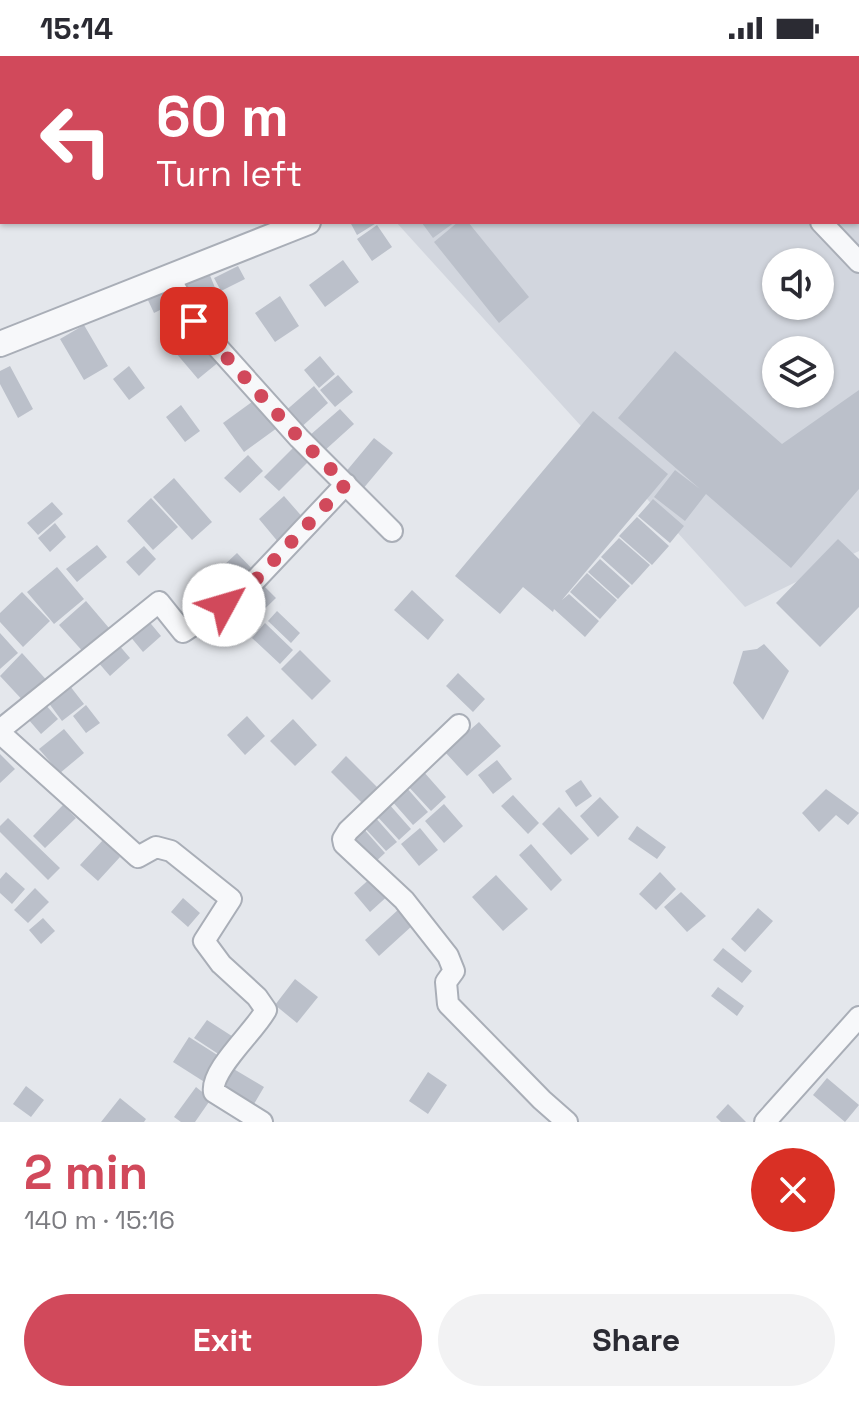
<!DOCTYPE html>
<html lang="en">
<head>
<meta charset="utf-8">
<style>
  body { margin:0; font-family:"Space Grotesk",sans-serif; background:#f2f2f3; color:#2b2b33; height:100vh; display:flex; flex-direction:column; font-size:30px; white-space:nowrap }
  * { box-sizing:border-box; margin:0 }
  p { font-size:26px; color:#7c7c81 }
  .icon { flex:none; width:44px; height:44px; fill:none; stroke:currentColor; stroke-width:2; stroke-linecap:round; stroke-linejoin:round }
  .map { position:relative; height:1066px; overflow:hidden }
  .details { display:flex; flex-direction:column; background:#fff; flex:1 }
  .details>* { flex:none }
  .hud { position:absolute; left:0px; top:0px; width:860px; height:168px; box-shadow:0 2px 6px #0004; background:#d1495b; color:#fff; overflow:hidden }
  .fabs { position:absolute; left:762px; top:192px; display:grid; gap:16px }
  .fabs a { display:grid; place-items:center; width:72px; height:72px; border-radius:50%; background:#fff; box-shadow:0 2px 6px #0004; font-size:40px }
  .pin { position:absolute; display:grid; place-items:center; width:68px; height:68px; color:#fff; margin:-34px; border-radius:16px; box-shadow:0 4px 12px #0006 }
  .me { position:absolute; width:88px; margin:-44px; rotate:51deg; stroke-linejoin:round; filter:drop-shadow(0 0 6px #0008) }
  .turn { display:flex; align-items:center; gap:28px; height:168px; padding:0 24px; font-size:36px }
  .turn .icon { width:104px; height:104px; stroke-width:2.5 }
  .turn b { display:block; font-size:56px; line-height:68px }
  .round { display:grid; place-items:center; flex:none; width:84px; height:84px; border-radius:42px; background:#f2f2f3 }
  .headline { display:flex; align-items:center; justify-content:space-between; height:136px; padding:0 24px }
  h1 { font-size:48px; font-weight:600; line-height:60px; color:#d1495b }
  .primary-button { display:flex; gap:16px; margin-top:auto; padding:16px 24px }
  .primary-button a { flex:1; height:92px; border-radius:48px; background:#d1495b; color:#fff; font-size:32px; font-weight:600; line-height:92px; text-align:center }
  .primary-button a+a { background:#f2f2f3; color:#2b2b33 }
  .status { display:flex; justify-content:space-between; align-items:center; height:56px; padding:0 40px; background:#fff; direction:ltr }
  .status svg { height:22px; fill:currentColor }
  .map>svg:first-child { display:block }
  .built { fill:#d2d6de; fill-rule:evenodd }
  .building { fill:#bbc0ca }
  .lines { fill:none; stroke-linecap:round; stroke-linejoin:round }
  .service-casing { stroke:#a9aeb7; stroke-width:14 }
  .minor-casing { stroke:#a9aeb7; stroke-width:24 }
  .tertiary-casing { stroke:#a9aeb7; stroke-width:28 }
  .service { stroke:#f7f8fa; stroke-width:10 }
  .minor { stroke:#f7f8fa; stroke-width:20 }
  .tertiary { stroke:#f7f8fa; stroke-width:24 }
  .route { stroke:#d1495b; stroke-width:14; stroke-dasharray:0 25.2 }
</style>
</head>
<body>
<div class="status"><b>15:14</b><svg viewBox="0 0 49 12"><path d="M0 12V9h3v3zM5 12V6h3v6zM10 12V3h3v9zM15 12V0h3v12zM26 1h20v11H26zM47 4h2v5h-2z"/></svg></div>
<div class="map">
<svg width="859" height="1066" viewBox="0 0 859 1066">
  <rect width="100%" height="100%" fill="#e4e7ec"/>
  <path class="built" d="M 418,0 L 859,0 L 859,495 L 745,551 L 396,166 L 858,166 L 858,2 L 413,2 ZM 776,206 L 820,206 L 820,250 L 776,250 ZM 776,294 L 820,294 L 820,338 L 776,338 Z"/>
  <path class="building" d="M 350,166 L 378,166 L 357,179 Z
    M 424,166 L 455,166 L 433,182 L 422,167 Z
    M 458,166 L 468,166 L 529,241 L 499,267 L 434,186 Z
    M 377,169 L 392,191 L 372,205 L 357,183 Z
    M 343,204 L 359,226 L 325,251 L 309,229 Z
    M 238,210 L 245,223 L 221,235 L 214,222 Z
    M 209,217 L 218,239 L 191,251 L 181,230 Z
    M 169,231 L 176,246 L 154,257 L 147,242 Z
    M 280,240 L 299,270 L 275,286 L 255,257 Z
    M 84,269 L 108,310 L 84,324 L 60,283 Z
    M 192,272 L 220,305 L 198,323 L 170,290 Z
    M 675,295 L 782,388 L 859,334 L 859,433 L 791,512 L 706,438 L 685,465 L 654,441 L 675,414 L 700,433 L 618,362 Z
    M 320,300 L 335,318 L 319,332 L 304,314 Z
    M 10,310 L 33,353 L 18,362 L 0,328 L 0,315 Z
    M 129,310 L 145,332 L 129,344 L 113,323 Z
    M 338,319 L 353,336 L 335,351 L 320,334 Z
    M 314,330 L 328,347 L 298,374 L 283,357 Z
    M 256,343 L 277,372 L 244,396 L 223,367 Z
    M 181,349 L 200,375 L 185,386 L 166,361 Z
    M 340,353 L 354,368 L 323,396 L 309,380 Z
    M 593,355 L 668,418 L 562,544 L 569,538 L 599,565 L 585,581 L 554,553 L 553,556 L 523,531 L 500,558 L 455,520 Z
    M 374,382 L 393,397 L 362,434 L 344,418 Z
    M 298,387 L 312,402 L 279,435 L 264,421 Z
    M 248,399 L 263,415 L 240,437 L 224,422 Z
    M 174,422 L 212,466 L 192,484 L 153,441 Z
    M 284,440 L 305,464 L 279,487 L 259,463 Z
    M 151,442 L 178,471 L 153,494 L 127,465 Z
    M 653,443 L 684,470 L 670,487 L 638,460 Z
    M 52,446 L 63,458 L 38,479 L 27,467 Z
    M 637,461 L 669,490 L 652,509 L 619,480 Z
    M 55,467 L 66,481 L 50,496 L 38,482 Z
    M 619,482 L 650,509 L 632,529 L 601,501 Z
    M 838,483 L 859,503 L 859,551 L 820,591 L 776,547 Z
    M 97,489 L 107,501 L 77,526 L 66,513 Z
    M 144,490 L 156,503 L 139,520 L 126,506 Z
    M 237,497 L 256,517 L 240,533 L 221,512 Z
    M 600,503 L 630,530 L 618,543 L 588,516 Z
    M 57,511 L 84,543 L 54,568 L 27,536 Z
    M 587,517 L 617,544 L 600,563 L 570,536 Z
    M 262,528 L 276,542 L 250,567 L 237,553 Z
    M 412,534 L 444,564 L 428,584 L 394,554 Z
    M 22,536 L 50,565 L 23,591 L 0,566 L 0,557 Z
    M 86,545 L 109,572 L 86,599 L 59,569 Z
    M 222,552 L 235,566 L 211,589 L 198,576 Z
    M 277,555 L 300,577 L 291,587 L 268,565 Z
    M 147,563 L 161,580 L 143,596 L 129,579 Z
    M 265,567 L 293,594 L 280,608 L 252,582 Z
    M 0,577 L 18,597 L 0,613 Z
    M 118,588 L 130,602 L 110,620 L 97,605 Z
    M 764,588 L 789,615 L 763,664 L 733,627 L 743,595 L 757,593 Z
    M 300,594 L 331,625 L 312,644 L 281,613 Z
    M 22,597 L 51,629 L 28,650 L 0,620 Z
    M 458,617 L 485,643 L 473,656 L 446,630 Z
    M 70,630 L 84,648 L 62,665 L 48,646 Z
    M 45,648 L 58,663 L 41,678 L 28,663 Z
    M 86,649 L 100,667 L 86,677 L 73,660 Z
    M 247,660 L 265,680 L 245,699 L 227,679 Z
    M 293,663 L 317,689 L 295,710 L 270,685 Z
    M 479,666 L 501,690 L 467,720 L 445,696 Z
    M 64,673 L 84,697 L 60,717 L 39,693 Z
    M 0,698 L 15,713 L 0,727 Z
    M 346,700 L 382,736 L 366,751 L 331,716 Z
    M 497,704 L 512,723 L 493,738 L 478,719 Z
    M 423,715 L 446,741 L 431,755 L 407,729 Z
    M 581,724 L 592,740 L 576,751 L 565,735 Z
    M 406,731 L 428,756 L 413,769 L 391,744 Z
    M 826,733 L 859,757 L 848,769 L 836,759 L 819,776 L 802,757 Z
    M 513,739 L 539,767 L 528,778 L 501,750 Z
    M 600,741 L 619,761 L 598,781 L 580,760 Z
    M 388,747 L 411,773 L 399,784 L 375,758 Z
    M 444,748 L 463,770 L 444,787 L 425,765 Z
    M 63,749 L 76,762 L 45,792 L 33,780 Z
    M 559,751 L 589,783 L 571,799 L 542,768 Z
    M 374,760 L 397,786 L 386,795 L 363,770 Z
    M 8,762 L 60,812 L 48,824 L 0,776 L 0,770 Z
    M 637,770 L 666,791 L 657,803 L 628,783 Z
    M 362,771 L 385,797 L 373,808 L 350,782 Z
    M 420,772 L 438,794 L 419,810 L 401,788 Z
    M 103,784 L 120,801 L 98,825 L 80,809 Z
    M 531,788 L 562,824 L 551,835 L 519,799 Z
    M 6,816 L 25,833 L 12,848 L 0,837 L 0,823 Z
    M 660,816 L 676,833 L 656,854 L 639,838 Z
    M 374,819 L 391,837 L 370,856 L 354,837 Z
    M 496,819 L 528,853 L 503,875 L 472,841 Z
    M 35,832 L 49,846 L 28,867 L 14,854 Z
    M 681,836 L 706,860 L 687,876 L 664,851 Z
    M 183,842 L 200,857 L 188,871 L 171,856 Z
    M 758,852 L 773,865 L 745,896 L 731,883 Z
    M 399,853 L 413,869 L 379,900 L 365,884 Z
    M 43,862 L 55,875 L 41,888 L 29,874 Z
    M 723,892 L 752,915 L 742,927 L 713,904 Z
    M 295,923 L 318,941 L 297,967 L 275,949 Z
    M 718,931 L 744,950 L 737,960 L 711,940 Z
    M 207,964 L 238,984 L 226,1003 L 194,982 Z
    M 189,981 L 222,1002 L 206,1027 L 173,1006 Z
    M 232,1012 L 264,1031 L 251,1053 L 219,1033 Z
    M 428,1016 L 447,1029 L 428,1058 L 409,1045 Z
    M 827,1022 L 859,1049 L 845,1066 L 813,1039 Z
    M 26,1030 L 44,1044 L 31,1061 L 13,1048 Z
    M 196,1031 L 211,1043 L 195,1066 L 181,1066 L 174,1061 Z
    M 120,1042 L 146,1063 L 144,1066 L 101,1066 Z
    M 728,1048 L 746,1066 L 721,1066 L 716,1061 Z"/>
  <g class="lines">
    <g class="service-casing">
      <path id="service" d="M 778,0 L 780,2"/>
    </g>
    <g class="minor-casing">
      <path id="minor" d="M 821,166 L 859,206
        M 169,221 L 194,265 L 299,382 L 392,475
        M 459,669 L 348,775 L 343,783 L 344,788 L 404,844 L 448,900 L 454,915 L 446,926 L 448,948 L 542,1044 L 567,1066
        M 0,674 L 159,546 L 183,576 L 245,535 L 346,428
        M 0,677 L 138,801 L 156,791 L 171,795 L 231,843 L 204,885 L 221,908 L 257,941 L 266,954 C 255,975 210,1014 214,1036 L 262,1066
        M 765,1066 L 859,961"/>
    </g>
    <g class="tertiary-casing">
      <path id="tertiary" d="M 713,2 L 717,0
        M 0,288 L 308,166"/>
    </g>
    <use href="#service" class="service"/>
    <use href="#minor" class="minor"/>
    <use href="#tertiary" class="tertiary"/>
  </g>
  <g class="lines">
    <path class="route" d="M 194,265 L 299,382 L 346,428 L 245,535 L 224,549"/>
  </g>
</svg>
<div class="fabs">
<a><svg class="icon" aria-label="sound" viewBox="0 0 24 24"><path d="M4 9h4l5-4v14l-5-4H4zM17 9q2 3 0 6"/></svg></a>
<a><svg class="icon" aria-label="layers" viewBox="0 0 24 24"><path d="M12 4l9 5-9 5-9-5zM3 14l9 5 9-5"/></svg></a>
</div>
<div class="pin" style="left:194px;top:265px;background:#d93025"><svg class="icon" aria-label="arrive" viewBox="0 0 24 24"><path d="M6 21V4h12l-3 4 3 4H6"/></svg></div>
<svg class="me" style="left:224px;top:549px" viewBox="-20 -20 40 40"><circle r="19" fill="#fff"/><path d="M0-13L10 11 0 6-10 11z" fill="#d1495b"/></svg>
<div class="hud">
<div class="turn"><svg class="icon" aria-label="left" viewBox="0 0 24 24"><path d="M17 20v-9H6M10 6l-5 5 5 5"/></svg><div><b>60 m</b>Turn left</div></div>
</div>
</div>
<section class="details">
<div class="headline"><div><h1>2 min</h1><p>140 m · 15:16</p></div><a class="round" style="background:#d93025;color:#fff"><svg class="icon" aria-label="close" viewBox="0 0 24 24"><path d="M6 6l12 12M18 6L6 18"/></svg></a></div>
<div class="primary-button"><a>Exit</a><a>Share</a></div>
</section>
</body>
</html>
